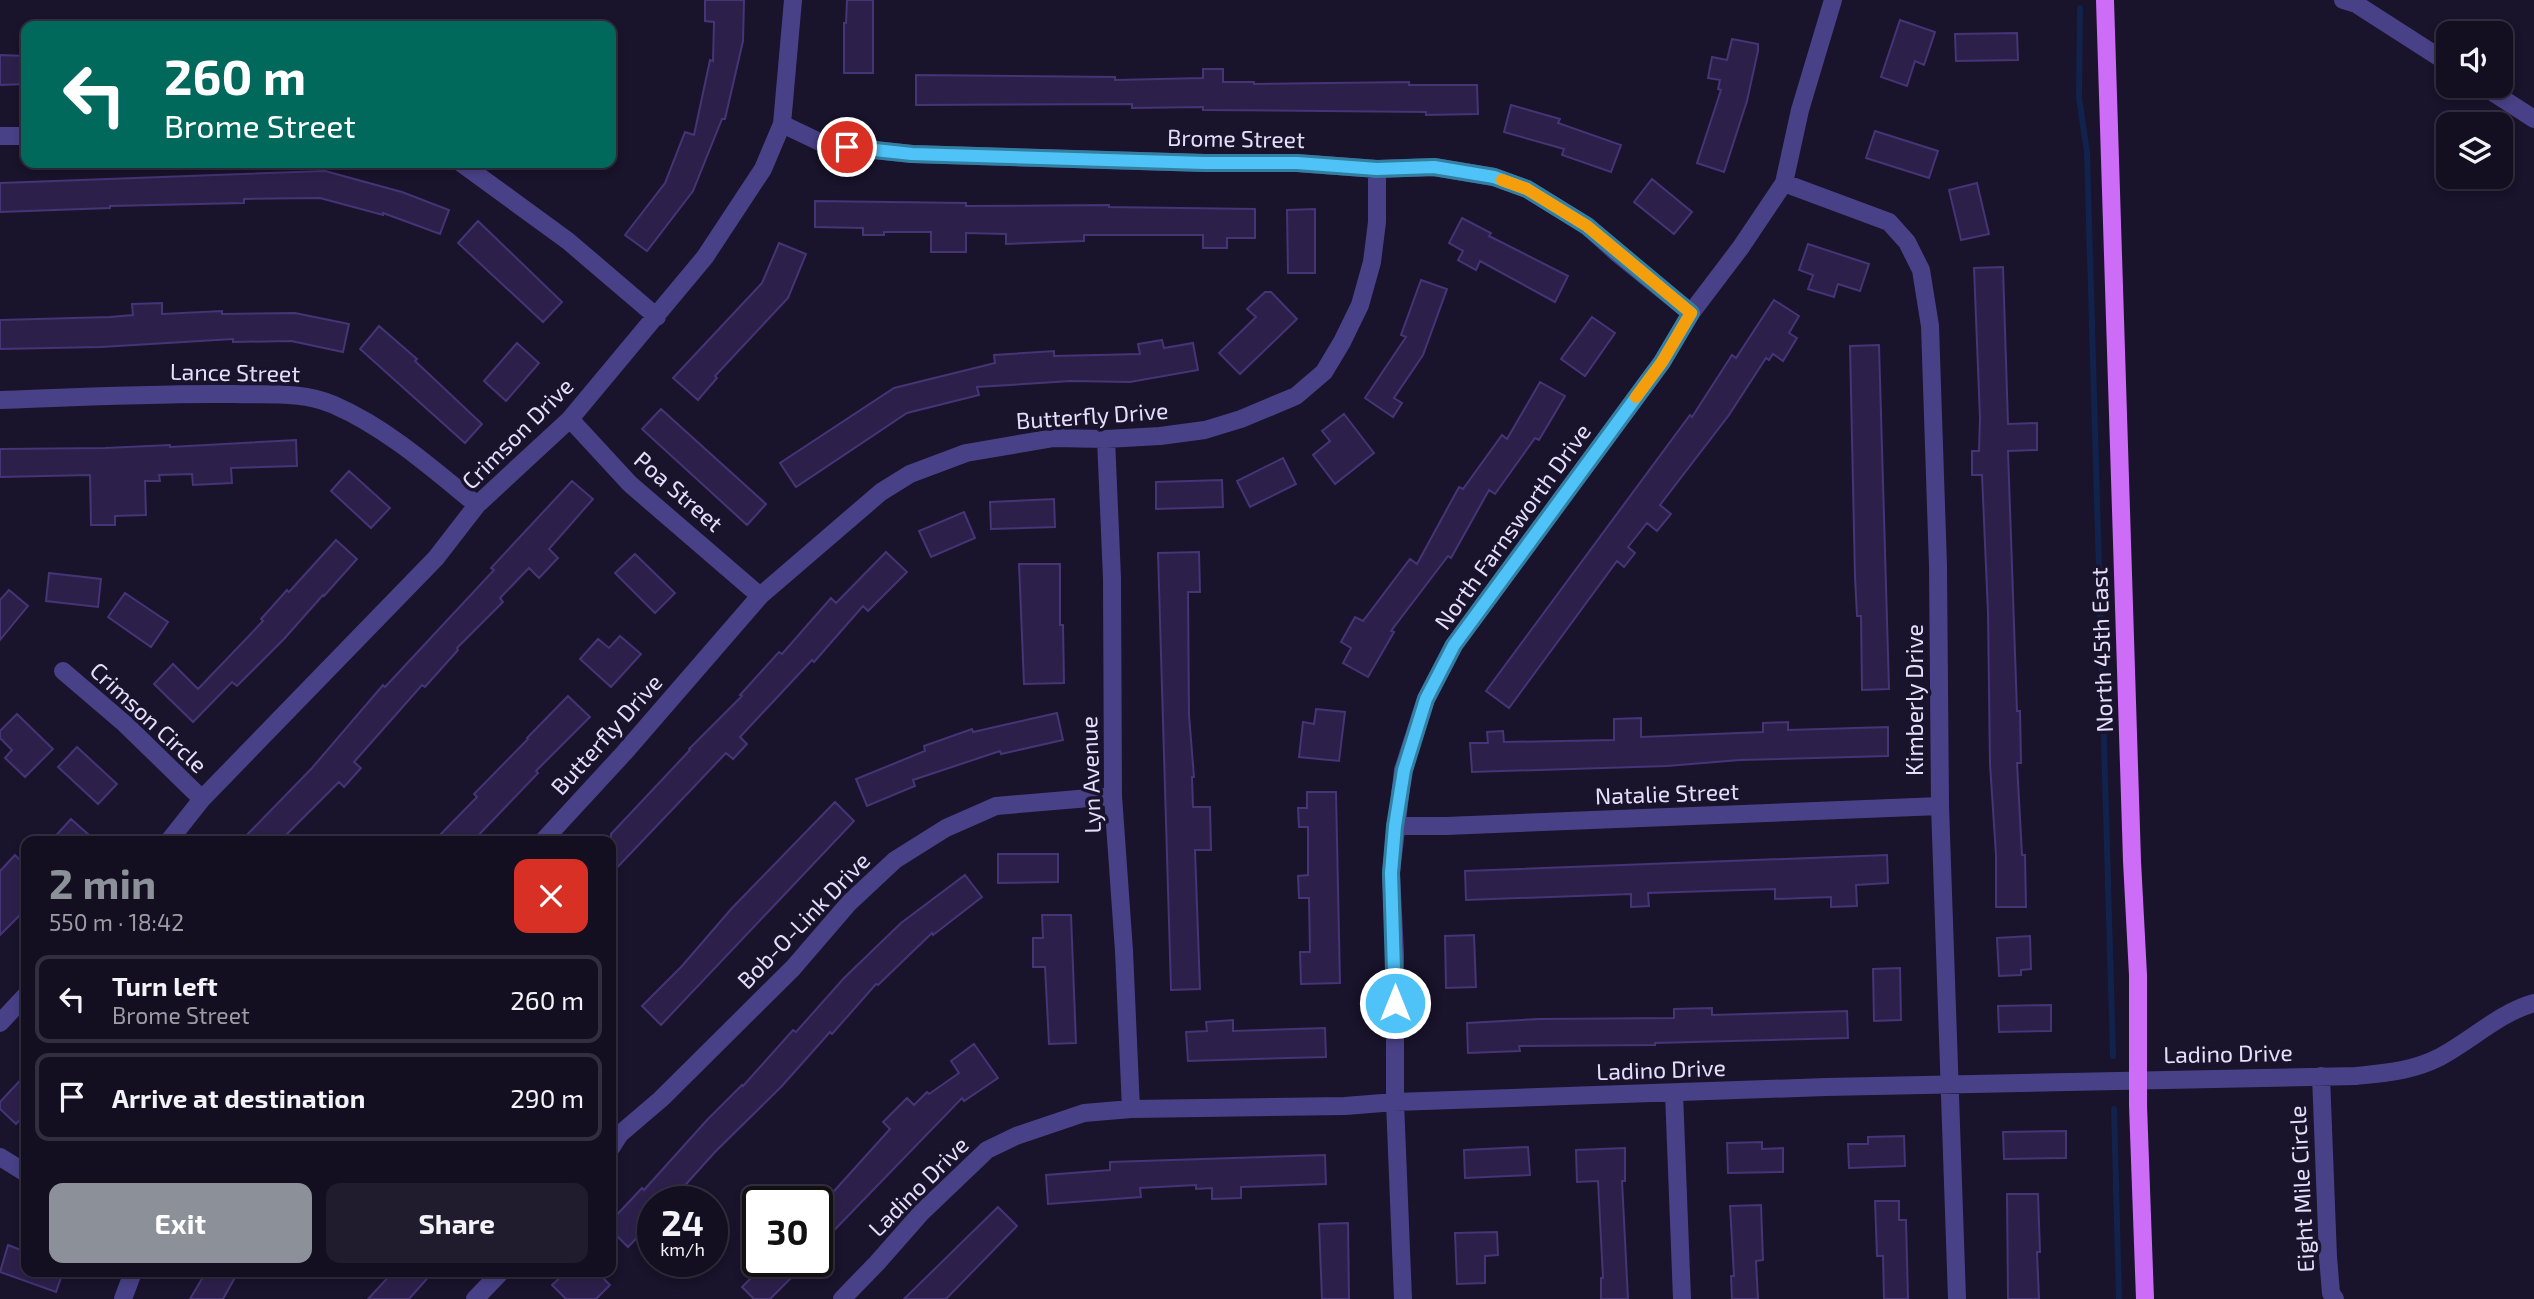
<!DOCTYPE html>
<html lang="en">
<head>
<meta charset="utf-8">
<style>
  body { margin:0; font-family:"Exo 2",sans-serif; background:#201c2d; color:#f1f3f6; height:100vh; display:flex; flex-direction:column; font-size:26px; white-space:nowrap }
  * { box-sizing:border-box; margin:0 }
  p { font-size:23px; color:#9d9ca5 }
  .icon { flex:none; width:38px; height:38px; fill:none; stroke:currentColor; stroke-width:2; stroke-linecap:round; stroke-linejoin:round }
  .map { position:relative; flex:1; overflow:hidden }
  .drawer { position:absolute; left:21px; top:836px; width:595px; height:441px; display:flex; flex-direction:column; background:#130e20; border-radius:14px; box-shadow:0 4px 10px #0003,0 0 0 2px #322e3e }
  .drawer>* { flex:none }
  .top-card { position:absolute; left:21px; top:21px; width:595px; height:147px; border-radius:14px; box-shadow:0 4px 10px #0003,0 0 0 2px #322e3e; background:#00695c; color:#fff; overflow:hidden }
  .controls { position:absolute; left:2436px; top:21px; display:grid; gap:14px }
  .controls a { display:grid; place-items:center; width:77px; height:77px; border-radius:14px; background:#130e20; box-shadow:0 4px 10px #0003,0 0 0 2px #322e3e; font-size:35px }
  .speed { position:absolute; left:637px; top:1186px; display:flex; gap:14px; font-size:35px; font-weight:700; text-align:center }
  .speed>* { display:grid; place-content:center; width:91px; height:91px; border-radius:50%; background:#130e20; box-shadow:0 4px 10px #0003,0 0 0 2px #322e3e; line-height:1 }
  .speed small { font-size:18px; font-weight:400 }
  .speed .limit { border:4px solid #111; border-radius:10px; background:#fff; color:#111 }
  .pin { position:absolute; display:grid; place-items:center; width:60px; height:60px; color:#fff; margin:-30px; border:4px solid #fff; border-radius:50%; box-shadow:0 2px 7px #0007 }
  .me { position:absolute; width:77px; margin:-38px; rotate:0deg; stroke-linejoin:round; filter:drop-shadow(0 0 5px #0008) }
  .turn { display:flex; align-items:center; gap:24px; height:147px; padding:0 28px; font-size:32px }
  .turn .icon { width:91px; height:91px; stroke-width:2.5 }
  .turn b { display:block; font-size:49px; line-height:60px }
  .round { display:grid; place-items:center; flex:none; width:74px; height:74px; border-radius:14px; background:#201c2d }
  .summary { display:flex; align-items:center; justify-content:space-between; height:119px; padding:0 28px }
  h1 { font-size:42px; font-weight:700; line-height:52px; color:#8c9099 }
  .primary-button { display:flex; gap:14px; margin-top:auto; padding:14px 28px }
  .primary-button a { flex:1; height:80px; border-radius:14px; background:#8c9099; color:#fff; font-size:28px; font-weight:700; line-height:80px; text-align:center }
  .primary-button a+a { background:#201c2d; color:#f1f3f6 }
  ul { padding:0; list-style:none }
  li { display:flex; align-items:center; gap:21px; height:88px; margin:0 14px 10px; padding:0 14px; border:4px solid #322e3e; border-radius:14px }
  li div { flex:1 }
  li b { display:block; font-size:26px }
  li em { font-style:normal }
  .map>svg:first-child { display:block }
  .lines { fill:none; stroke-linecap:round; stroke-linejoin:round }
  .stream { stroke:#11234c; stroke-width:6 }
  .building { fill:#2c204b; stroke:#453476; stroke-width:2 }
  .minor { stroke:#494187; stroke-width:18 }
  .major { stroke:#cd6cf7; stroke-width:18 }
  .route-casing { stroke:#337fa1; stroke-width:18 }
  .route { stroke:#4fc3f7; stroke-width:12 }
  .slow { stroke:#f59e0b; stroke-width:12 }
  .labels { text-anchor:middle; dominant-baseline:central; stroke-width:7; stroke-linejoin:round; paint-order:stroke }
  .street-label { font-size:23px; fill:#e5dffd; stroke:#19132b }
</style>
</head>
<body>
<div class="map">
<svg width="2534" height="1299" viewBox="0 0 2534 1299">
  <rect width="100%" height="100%" fill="#19132b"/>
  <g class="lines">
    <path class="stream" d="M 2080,8 L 2079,98 L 2087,152 L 2113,1056
      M 2114,1109 L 2119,1299"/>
  </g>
  <path class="building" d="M 705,0 L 744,0 L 743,41 L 725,119 L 722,119 L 693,191 L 647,251 L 625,235 L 665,183 L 685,132 L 694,135 L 710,60 L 713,61 L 714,22 L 705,21 Z
    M 847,0 L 873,0 L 873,73 L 844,73 L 844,23 L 846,23 Z
    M 1900,20 L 1935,32 L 1924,65 L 1915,61 L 1907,86 L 1881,77 Z
    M 2017,33 L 2018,60 L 1956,61 L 1955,34 Z
    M 1732,39 L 1758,44 L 1758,51 L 1747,101 L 1724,172 L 1697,163 L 1721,90 L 1718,89 L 1720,80 L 1708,78 L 1712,57 L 1727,60 Z
    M 0,55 L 26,56 L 26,84 L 0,85 Z
    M 1203,69 L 1223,69 L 1223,82 L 1254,82 L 1254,84 L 1409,82 L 1409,85 L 1477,85 L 1478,114 L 1426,115 L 1426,112 L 1203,110 L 1203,107 L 1132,108 L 1132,104 L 916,105 L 916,75 L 1115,77 L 1115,80 L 1203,78 Z
    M 1511,105 L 1560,119 L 1558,123 L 1621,145 L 1611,172 L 1562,155 L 1564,149 L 1504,132 Z
    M 1875,131 L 1938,151 L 1929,178 L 1866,158 Z
    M 325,171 L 402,192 L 449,210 L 440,234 L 383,213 L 383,215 L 320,198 L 244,199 L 244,203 L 110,206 L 110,208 L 0,212 L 0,183 Z
    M 1652,179 L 1692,212 L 1674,234 L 1634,202 Z
    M 1977,183 L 1989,234 L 1961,240 L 1949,190 Z
    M 815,201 L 966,203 L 966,206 L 1109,205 L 1109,207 L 1255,209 L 1255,238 L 1227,238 L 1227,248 L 1203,248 L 1203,235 L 1084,235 L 1084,241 L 1006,244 L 1006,234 L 966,233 L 966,252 L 931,252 L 931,232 L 884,232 L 884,235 L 863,235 L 863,228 L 815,227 Z
    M 1315,209 L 1315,273 L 1288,273 L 1287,210 Z
    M 1462,218 L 1491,233 L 1489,236 L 1568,276 L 1555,302 L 1480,261 L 1476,270 L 1458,260 L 1463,251 L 1449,243 Z
    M 478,221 L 562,302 L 543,322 L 458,243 Z
    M 779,243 L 806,254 L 788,298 L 715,376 L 717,378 L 698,400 L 673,378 L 762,283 Z
    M 1808,244 L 1869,264 L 1860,291 L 1838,284 L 1834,297 L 1808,289 L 1813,275 L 1799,270 Z
    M 2003,267 L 2008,424 L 2037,423 L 2037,450 L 2008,451 L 2017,711 L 2020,711 L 2021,763 L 2017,763 L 2022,855 L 2025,855 L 2026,907 L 1996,907 L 1996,855 L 1990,764 L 1988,613 L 1982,475 L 1972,475 L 1972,451 L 1979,451 L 1980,418 L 1974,268 Z
    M 1421,280 L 1447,289 L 1423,355 L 1394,398 L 1402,403 L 1393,417 L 1365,398 L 1406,337 L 1401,335 Z
    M 1265,292 L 1271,292 L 1297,319 L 1240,374 L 1219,353 L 1256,317 L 1247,309 Z
    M 1774,300 L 1799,316 L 1789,333 L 1797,338 L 1783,361 L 1773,354 L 1769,360 L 1766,358 L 1729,415 L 1660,505 L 1671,514 L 1657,531 L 1647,523 L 1628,547 L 1635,553 L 1624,567 L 1617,561 L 1509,708 L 1486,691 L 1690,415 L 1692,417 L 1732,355 L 1736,358 Z
    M 162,303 L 162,314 L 222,311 L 222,314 L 295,313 L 349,324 L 343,352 L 291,341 L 233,342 L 233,339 L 101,347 L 0,349 L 0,320 L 110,317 L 133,315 L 132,304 Z
    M 1592,317 L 1615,333 L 1585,376 L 1561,359 Z
    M 379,326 L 417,359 L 415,361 L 482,424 L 465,443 L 360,349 Z
    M 1162,340 L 1164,348 L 1193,343 L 1198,370 L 1130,382 L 1071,381 L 977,387 L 979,395 L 907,413 L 796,487 L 780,463 L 894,388 L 995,363 L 994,355 L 1054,351 L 1054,356 L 1140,354 L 1138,344 Z
    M 517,343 L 539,363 L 506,401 L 484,381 Z
    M 1879,345 L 1889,689 L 1862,690 L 1861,616 L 1857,616 L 1855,577 L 1850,346 Z
    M 1540,382 L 1565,396 L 1539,440 L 1535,438 L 1495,494 L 1489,490 L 1451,558 L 1448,556 L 1391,631 L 1394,632 L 1368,677 L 1343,663 L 1351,648 L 1341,642 L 1355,617 L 1363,621 L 1410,559 L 1417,564 L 1459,487 L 1463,489 L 1502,435 L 1507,439 Z
    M 661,409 L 766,504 L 747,525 L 642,429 Z
    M 1344,414 L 1374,453 L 1335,484 L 1313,455 L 1330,441 L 1322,431 Z
    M 296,440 L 297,466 L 231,468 L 232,483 L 193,485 L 192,474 L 159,475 L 160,481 L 145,481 L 146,515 L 115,516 L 115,525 L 91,525 L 90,475 L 0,477 L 0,449 L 105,448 L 170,445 L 170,447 Z
    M 1283,458 L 1296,484 L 1250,507 L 1237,481 Z
    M 349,471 L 390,508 L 371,528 L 331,491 Z
    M 1222,480 L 1223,507 L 1156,509 L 1156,482 Z
    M 572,481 L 593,499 L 549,549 L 558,558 L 539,578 L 529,568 L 500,598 L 503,602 L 457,648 L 458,650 L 425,687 L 422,685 L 354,762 L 361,768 L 344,787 L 339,782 L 279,842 L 240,842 L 312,768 L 383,685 L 385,687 L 494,570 L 491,568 Z
    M 1054,499 L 1055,527 L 991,529 L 990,502 Z
    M 964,512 L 975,538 L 931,557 L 919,531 Z
    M 336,540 L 357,559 L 324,596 L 323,595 L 284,639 L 237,686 L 232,682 L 193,722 L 154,684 L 173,664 L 198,689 L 263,621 L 261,619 L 287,590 L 289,592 Z
    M 886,552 L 907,572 L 868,611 L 863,606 L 814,662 L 812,660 L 740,737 L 747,744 L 733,759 L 726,753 L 611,874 L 611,834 L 690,750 L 689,749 L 742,696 L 740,695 L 779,652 L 782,654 L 831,598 L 836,603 Z
    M 1199,552 L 1200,592 L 1188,592 L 1189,715 L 1194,777 L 1192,777 L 1193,807 L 1210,807 L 1211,850 L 1195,850 L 1200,989 L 1171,990 L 1158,553 Z
    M 635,554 L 675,593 L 655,613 L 615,573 Z
    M 1019,564 L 1060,564 L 1060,625 L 1063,625 L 1064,683 L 1024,684 Z
    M 49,573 L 101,579 L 98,607 L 46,601 Z
    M 9,590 L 28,606 L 0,640 L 0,600 Z
    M 125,593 L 168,622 L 151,647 L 108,617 Z
    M 620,636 L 641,654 L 611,687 L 580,659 L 598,639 L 609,648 Z
    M 568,696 L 590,717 L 536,771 L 538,773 L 472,842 L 433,842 L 477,797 L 474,794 L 528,739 L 527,738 Z
    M 1316,709 L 1345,712 L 1339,761 L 1299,757 L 1303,722 L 1314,724 Z
    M 1057,713 L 1063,740 L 1001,754 L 1000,751 L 913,780 L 915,786 L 867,806 L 856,779 L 925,751 L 924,746 L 972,729 L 973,732 Z
    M 17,714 L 53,749 L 25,777 L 5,758 L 12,750 L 0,738 L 0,731 Z
    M 1641,718 L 1641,737 L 1763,732 L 1763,723 L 1788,722 L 1788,730 L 1888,727 L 1888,756 L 1740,760 L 1667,766 L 1472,772 L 1470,743 L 1488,743 L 1487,732 L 1503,731 L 1504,742 L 1614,740 L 1614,719 Z
    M 77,747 L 117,784 L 98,804 L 58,767 Z
    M 1307,792 L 1336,792 L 1340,983 L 1301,984 L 1300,952 L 1310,952 L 1309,898 L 1299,898 L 1298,876 L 1308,875 L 1308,827 L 1299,827 L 1298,808 L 1307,808 Z
    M 835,802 L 854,821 L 661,1025 L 642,1006 L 682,966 L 732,908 Z
    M 71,819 L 97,842 L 50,842 Z
    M 998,854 L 1058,854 L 1058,882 L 998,883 Z
    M 15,855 L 26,866 L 26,909 L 0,935 L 0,871 Z
    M 1887,855 L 1888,883 L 1856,885 L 1857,906 L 1831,907 L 1831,897 L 1775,899 L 1775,889 L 1648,893 L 1649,906 L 1631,907 L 1631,894 L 1466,900 L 1465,871 Z
    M 965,875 L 982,897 L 933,935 L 932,933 L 878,985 L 876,984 L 832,1034 L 830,1032 L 781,1087 L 715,1152 L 670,1202 L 653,1202 L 653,1221 L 628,1247 L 611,1230 L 611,1221 L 642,1188 L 644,1190 L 707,1120 L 742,1085 L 743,1086 L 793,1030 L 796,1032 L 844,978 L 901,923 Z
    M 1042,915 L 1071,915 L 1076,1043 L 1049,1044 L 1045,967 L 1033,967 L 1033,938 L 1043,938 Z
    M 1474,935 L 1476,987 L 1446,988 L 1445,936 Z
    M 2030,936 L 2031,969 L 2021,970 L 2021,975 L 1999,976 L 1997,938 Z
    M 1900,968 L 1901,1020 L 1874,1021 L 1873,969 Z
    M 2051,1005 L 2051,1031 L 1999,1032 L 1998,1006 Z
    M 1712,1008 L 1712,1015 L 1847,1011 L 1848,1038 L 1655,1043 L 1655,1045 L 1519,1046 L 1520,1051 L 1468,1053 L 1467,1023 L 1539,1019 L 1674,1018 L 1674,1009 Z
    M 1233,1020 L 1233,1031 L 1325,1028 L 1326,1057 L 1188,1061 L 1186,1032 L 1207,1031 L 1206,1022 Z
    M 974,1044 L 998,1078 L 964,1101 L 962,1098 L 817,1248 L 817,1192 L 826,1200 L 890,1129 L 883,1122 L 907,1098 L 914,1105 L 927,1092 L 929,1094 L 959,1073 L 951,1061 Z
    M 26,1074 L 26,1113 L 16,1124 L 0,1109 L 0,1102 Z
    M 2066,1131 L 2066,1158 L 2004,1159 L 2003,1132 Z
    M 1904,1136 L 1905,1166 L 1849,1168 L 1848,1144 L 1868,1144 L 1868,1137 Z
    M 1762,1142 L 1762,1149 L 1783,1148 L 1783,1172 L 1728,1173 L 1727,1143 Z
    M 1528,1147 L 1530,1175 L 1465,1178 L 1464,1150 Z
    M 1625,1148 L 1625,1181 L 1622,1181 L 1628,1299 L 1601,1299 L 1601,1278 L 1603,1278 L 1598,1181 L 1577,1182 L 1576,1150 Z
    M 1325,1155 L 1326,1184 L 1241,1187 L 1241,1198 L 1212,1199 L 1212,1188 L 1196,1189 L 1196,1185 L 1140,1188 L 1141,1197 L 1048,1204 L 1046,1175 L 1110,1170 L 1110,1162 Z
    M 2007,1194 L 2038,1194 L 2040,1252 L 2037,1252 L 2039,1299 L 2008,1299 Z
    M 1875,1201 L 1899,1201 L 1899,1220 L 1906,1220 L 1908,1299 L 1884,1299 L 1883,1256 L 1877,1256 Z
    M 1761,1205 L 1763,1260 L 1756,1261 L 1758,1299 L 1732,1299 L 1731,1276 L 1734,1276 L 1730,1206 Z
    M 998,1207 L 1017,1226 L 946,1299 L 904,1299 Z
    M 1348,1223 L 1349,1299 L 1322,1299 L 1319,1224 Z
    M 1497,1232 L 1498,1255 L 1485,1256 L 1485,1283 L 1457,1284 L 1455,1233 Z
    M 8,1245 L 26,1252 L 26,1272 L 63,1272 L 56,1292 L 0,1272 Z
    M 767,1262 L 790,1262 L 799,1270 L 770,1299 L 754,1299 L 742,1287 Z
    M 206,1272 L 238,1272 L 223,1299 L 190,1299 Z
    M 393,1272 L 433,1272 L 409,1299 L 368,1299 Z
    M 566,1272 L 597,1272 L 610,1285 L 596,1299 L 566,1299 L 552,1285 Z"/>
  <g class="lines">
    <path class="minor" d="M 2343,0 L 2356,4 L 2448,63
      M 2483,86 L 2534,119
      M 782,124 L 826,145 L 912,154 L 1205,163 L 1297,163 L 1377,169 L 1434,167 L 1494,177 L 1527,189 L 1587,226 L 1618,254 L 1691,313
      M 0,136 L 26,136
      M 461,163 L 568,241 L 657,317
      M 1784,183 L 1889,222 L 1907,242 L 1921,270 L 1930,326 L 1938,566 L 1940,806 L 1957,1299
      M 0,400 C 78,397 156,393 234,394 C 267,395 303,391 334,405 C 387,428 433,469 477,505
      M 570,419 L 630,484 L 760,596
      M 1106,439 L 1112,578 L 1113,796 L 1124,951 L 1131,1109
      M 63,671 L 125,724 L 202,799
      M 1395,826 L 1446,826 L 1940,806
      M 168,842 L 202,799 L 436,558 L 477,505 L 570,419 L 705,257 L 763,169 L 782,124 L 793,0
      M 542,842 L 624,753 L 760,596 L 881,492 L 910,474 L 966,453 L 1054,438 L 1106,439 L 1160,436 L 1205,430 L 1241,419 L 1296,396 L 1324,372 L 1342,342 L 1360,305 L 1372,262 L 1377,222 L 1377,169
      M 0,1023 L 26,995
      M 2321,1076 L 2328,1257 L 2331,1293 L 2335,1299
      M 1674,1093 L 1682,1299
      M 611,1148 L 620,1134 L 661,1099 L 793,968 L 849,903 L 895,860 L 946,828 L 996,806 L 1113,796
      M 0,1157 L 26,1173
      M 123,1299 L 133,1272
      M 475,1299 L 501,1272
      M 842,1299 L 877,1263 L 921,1213 L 987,1150 L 1016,1136 L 1084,1113 L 1131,1109 L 1345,1106 L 1395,1102 L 1826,1087 L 2356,1076 C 2385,1073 2413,1071 2440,1057 C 2472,1040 2499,1013 2534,1003
      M 1403,1299 L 1395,1102 L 1395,954 L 1391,873 L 1403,770 L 1426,699 L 1454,645 L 1662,362 L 1691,313 L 1741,247 L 1784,183 L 1800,110 L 1833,0"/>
    <path class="major" d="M 2105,0 L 2132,861 L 2138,975 L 2138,1105 L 2145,1299"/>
  </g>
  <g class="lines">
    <g class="route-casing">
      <path id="route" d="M 847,147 L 912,154 L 1205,163 L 1297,163 L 1377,169 L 1434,167 L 1494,177 L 1527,189 L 1587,226 L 1691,313 L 1662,362 L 1454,645 L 1426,699 L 1404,770 L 1395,826 L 1391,873 L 1395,1003"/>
    </g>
    <use href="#route" class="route"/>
    <path class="slow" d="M 1502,180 L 1527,189 L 1587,226 L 1691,313 L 1662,362 L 1636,397"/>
  </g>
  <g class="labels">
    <g class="street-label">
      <text transform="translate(1236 138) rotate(1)">Brome Street</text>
      <text transform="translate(235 372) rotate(1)">Lance Street</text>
      <text transform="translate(1092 415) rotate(-4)">Butterfly Drive</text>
      <text transform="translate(517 433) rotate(-45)">Crimson Drive</text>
      <text transform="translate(679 491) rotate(41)">Poa Street</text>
      <text transform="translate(1512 526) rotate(-54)">North Farnsworth Drive</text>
      <text transform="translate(2101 650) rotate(-92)">North 45th East</text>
      <text transform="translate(1914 700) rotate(-90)">Kimberly Drive</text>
      <text transform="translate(149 717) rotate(43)">Crimson Circle</text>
      <text transform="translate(606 734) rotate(-48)">Butterfly Drive</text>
      <text transform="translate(1090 775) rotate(-92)">Lyn Avenue</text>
      <text transform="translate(1667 793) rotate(-2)">Natalie Street</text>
      <text transform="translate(803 920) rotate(-46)">Bob-O-Link Drive</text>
      <text transform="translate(2228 1053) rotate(-1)">Ladino Drive</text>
      <text transform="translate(1661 1069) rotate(-2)">Ladino Drive</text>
      <text transform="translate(918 1186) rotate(-45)">Ladino Drive</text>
      <text transform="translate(2301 1189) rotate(-93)">Eight Mile Circle</text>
    </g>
  </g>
</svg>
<div class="controls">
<a><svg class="icon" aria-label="sound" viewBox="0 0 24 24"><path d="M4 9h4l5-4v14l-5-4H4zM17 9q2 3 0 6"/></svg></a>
<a><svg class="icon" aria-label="layers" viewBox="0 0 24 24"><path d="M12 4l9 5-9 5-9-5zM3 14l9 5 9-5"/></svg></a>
</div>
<div class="speed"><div>24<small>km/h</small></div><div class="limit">30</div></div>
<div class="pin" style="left:847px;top:147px;background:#d93025"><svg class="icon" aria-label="arrive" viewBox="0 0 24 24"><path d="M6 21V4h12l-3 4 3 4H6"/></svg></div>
<svg class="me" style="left:1395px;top:1003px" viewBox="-20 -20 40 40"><circle r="17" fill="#4fc3f7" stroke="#fff" stroke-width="3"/><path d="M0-11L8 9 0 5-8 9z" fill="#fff"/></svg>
<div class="top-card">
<div class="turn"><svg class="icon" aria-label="left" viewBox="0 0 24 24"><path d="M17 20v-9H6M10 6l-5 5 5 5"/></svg><div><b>260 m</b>Brome Street</div></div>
</div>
<section class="drawer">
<div class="summary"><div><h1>2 min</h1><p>550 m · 18:42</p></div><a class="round" style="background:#d93025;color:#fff"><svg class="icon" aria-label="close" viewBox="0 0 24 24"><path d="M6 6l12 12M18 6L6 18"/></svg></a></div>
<ul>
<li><svg class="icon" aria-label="left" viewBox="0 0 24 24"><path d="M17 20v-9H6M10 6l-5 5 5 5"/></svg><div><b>Turn left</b><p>Brome Street</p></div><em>260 m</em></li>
<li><svg class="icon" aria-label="arrive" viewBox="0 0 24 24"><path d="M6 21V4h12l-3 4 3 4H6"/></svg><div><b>Arrive at destination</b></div><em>290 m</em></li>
</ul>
<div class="primary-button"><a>Exit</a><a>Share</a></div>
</section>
</div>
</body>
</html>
